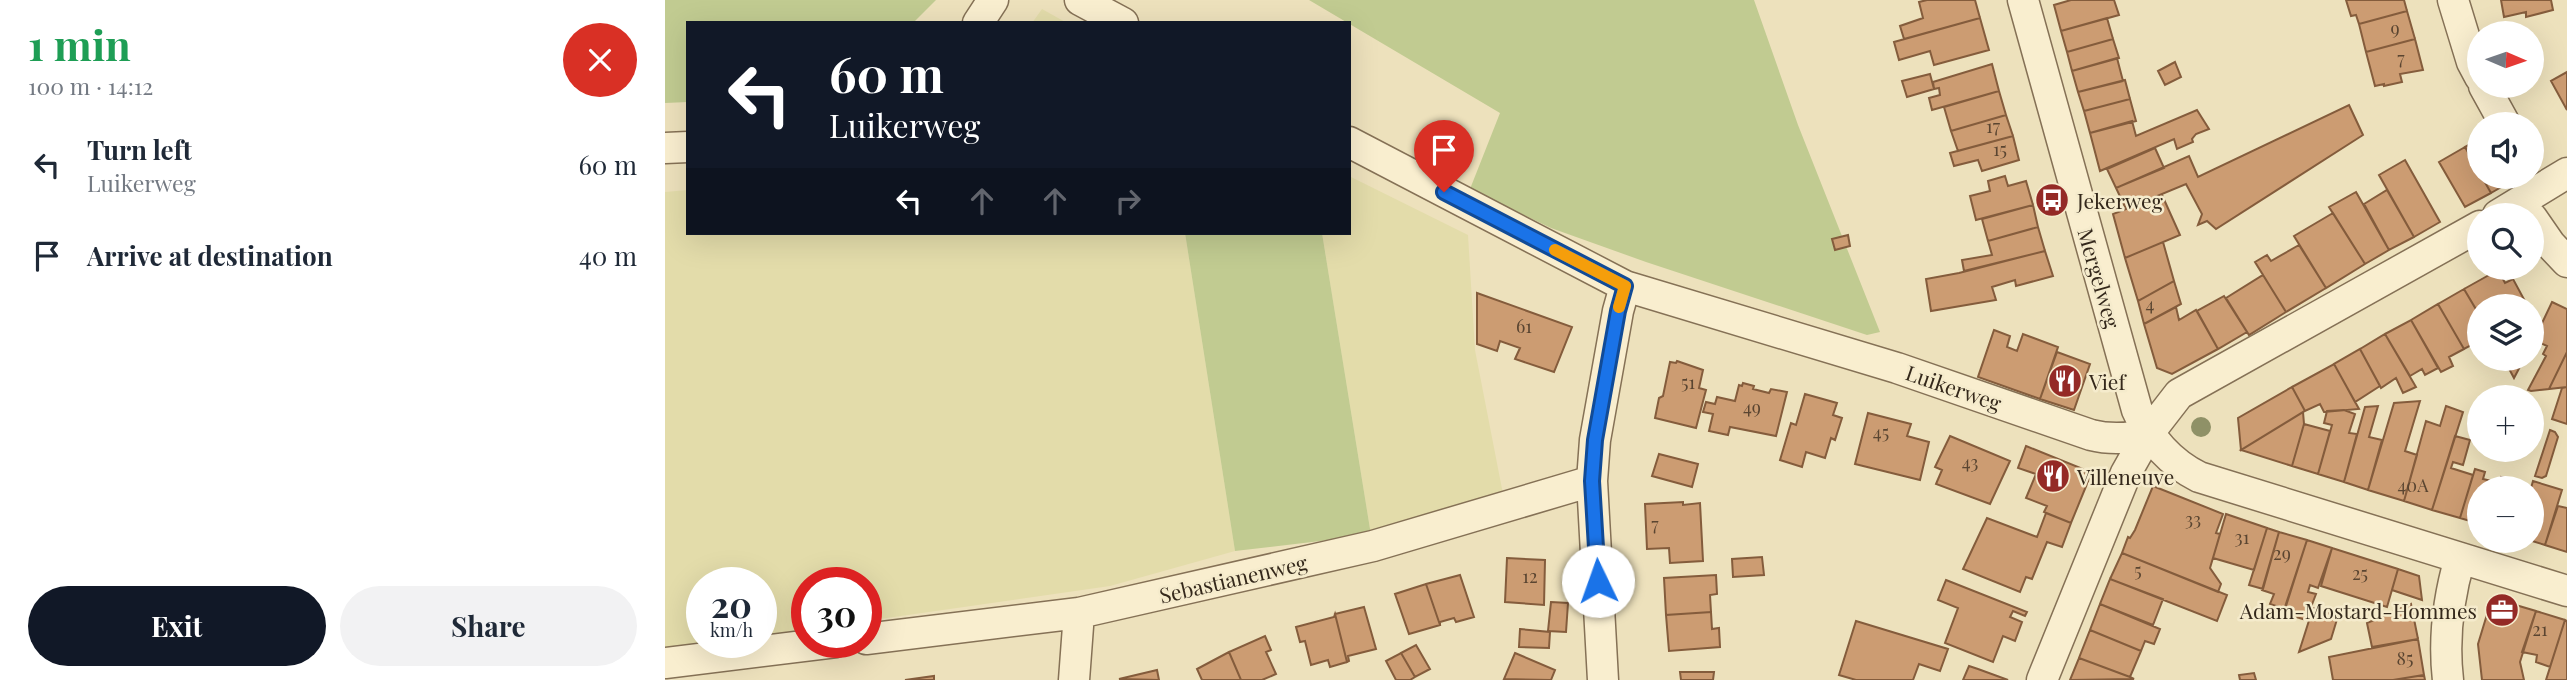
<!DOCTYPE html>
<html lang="en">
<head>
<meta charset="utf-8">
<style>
  body { margin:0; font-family:"Playfair Display",serif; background:#f2f2f3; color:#1f2937; height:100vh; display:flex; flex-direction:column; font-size:26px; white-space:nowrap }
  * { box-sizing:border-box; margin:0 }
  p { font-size:23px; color:#747a83 }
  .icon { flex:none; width:38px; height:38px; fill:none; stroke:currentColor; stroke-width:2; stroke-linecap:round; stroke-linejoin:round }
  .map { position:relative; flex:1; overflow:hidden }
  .panel { display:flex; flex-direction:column; background:#fff; width:665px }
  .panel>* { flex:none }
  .top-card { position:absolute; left:21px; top:21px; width:665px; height:214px; border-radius:0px; box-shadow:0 7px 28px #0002; background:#111827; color:#fff; overflow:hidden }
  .needle { width:46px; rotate:92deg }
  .buttons { position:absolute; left:1802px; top:21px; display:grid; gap:14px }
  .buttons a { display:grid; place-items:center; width:77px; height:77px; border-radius:50%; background:#fff; box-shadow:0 7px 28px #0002; font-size:35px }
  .speed { position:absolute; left:21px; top:567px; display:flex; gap:14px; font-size:35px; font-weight:700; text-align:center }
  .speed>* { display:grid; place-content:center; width:91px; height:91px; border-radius:50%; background:#fff; box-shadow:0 7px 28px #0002; line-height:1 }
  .speed small { font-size:18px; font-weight:400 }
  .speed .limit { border:10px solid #d22; background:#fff; color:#111 }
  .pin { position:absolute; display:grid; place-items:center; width:60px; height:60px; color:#fff; margin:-72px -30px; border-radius:50% 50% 50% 0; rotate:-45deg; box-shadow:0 0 7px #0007 }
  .pin .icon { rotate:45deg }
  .me { position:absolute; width:77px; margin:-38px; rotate:357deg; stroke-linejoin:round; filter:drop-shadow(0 0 5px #0008) }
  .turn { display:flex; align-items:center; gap:24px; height:147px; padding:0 28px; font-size:32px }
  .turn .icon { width:91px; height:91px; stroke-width:2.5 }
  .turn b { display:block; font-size:49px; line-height:60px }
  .lanes { display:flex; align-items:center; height:66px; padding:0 28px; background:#0003; justify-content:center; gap:35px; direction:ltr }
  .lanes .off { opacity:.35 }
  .round { display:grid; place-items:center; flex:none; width:74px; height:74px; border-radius:37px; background:#f2f2f3 }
  .head { display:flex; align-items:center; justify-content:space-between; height:119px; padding:0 28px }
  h1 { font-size:42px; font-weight:700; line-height:52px; color:#1e9e55 }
  .primary-button { display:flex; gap:14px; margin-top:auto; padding:14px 28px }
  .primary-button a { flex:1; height:80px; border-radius:42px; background:#111827; color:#fff; font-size:28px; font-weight:700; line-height:80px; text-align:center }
  .primary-button a+a { background:#f2f2f3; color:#1f2937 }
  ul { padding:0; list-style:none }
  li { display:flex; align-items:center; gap:21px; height:91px; padding:0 28px }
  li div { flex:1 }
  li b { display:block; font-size:26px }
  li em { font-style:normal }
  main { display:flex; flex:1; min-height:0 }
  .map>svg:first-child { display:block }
  .farmland { fill:#e3dcaa }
  .green { fill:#c1cb91 }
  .building { fill:#cc9c72; stroke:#845c3c; stroke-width:2 }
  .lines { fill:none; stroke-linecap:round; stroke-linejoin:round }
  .street-casing { stroke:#857156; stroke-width:33 }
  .street { stroke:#f9eecf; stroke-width:30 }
  .tree { fill:#8f9167 }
  .route-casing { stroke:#114b97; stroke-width:18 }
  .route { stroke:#1a73e8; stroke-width:12 }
  .slow { stroke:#f59e0b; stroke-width:12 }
  .labels { text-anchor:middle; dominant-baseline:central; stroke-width:5; stroke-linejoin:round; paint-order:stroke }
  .number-label { font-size:18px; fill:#5a4531 }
  .poi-label { font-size:21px; fill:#34281b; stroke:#f5ebcc; text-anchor:start }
  .street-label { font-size:21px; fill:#34281b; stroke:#f5ebcc }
</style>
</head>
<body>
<main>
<section class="panel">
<div class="head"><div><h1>1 min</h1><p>100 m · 14:12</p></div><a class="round" style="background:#d93025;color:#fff"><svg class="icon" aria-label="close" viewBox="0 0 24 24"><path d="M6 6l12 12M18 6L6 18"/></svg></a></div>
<ul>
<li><svg class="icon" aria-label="left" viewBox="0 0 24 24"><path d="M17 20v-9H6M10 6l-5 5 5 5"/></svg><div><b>Turn left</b><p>Luikerweg</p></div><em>60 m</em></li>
<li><svg class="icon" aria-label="arrive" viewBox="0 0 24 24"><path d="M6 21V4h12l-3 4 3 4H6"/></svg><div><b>Arrive at destination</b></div><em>40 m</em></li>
</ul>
<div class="primary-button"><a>Exit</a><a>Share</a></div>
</section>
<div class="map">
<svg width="1902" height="680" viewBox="0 0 1902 680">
  <rect width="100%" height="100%" fill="#ede1bc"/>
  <path class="farmland" d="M 377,9 L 402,23 L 367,23 Z
    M 684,176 L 803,235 L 810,350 L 838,494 L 706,535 L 657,233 L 684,233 Z
    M 23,190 L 23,233 L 520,233 L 570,551 L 445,586 L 201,621 L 201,583 L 142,583 L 142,629 L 96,636 L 96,583 L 37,583 L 37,642 L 48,642 L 0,649 L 0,192 Z"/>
  <path class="green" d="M 0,0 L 271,0 L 248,23 L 23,23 L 23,102 L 0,103 Z
    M 644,0 L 1089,0 L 1133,125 L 1215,332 L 1202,335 L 981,262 L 886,228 L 805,189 L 835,113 Z
    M 520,233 L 657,233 L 706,535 L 570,551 Z"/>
  <path class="building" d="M 1262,0 L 1310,0 L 1315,18 L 1239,39 L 1235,26 L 1258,18 L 1254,2 Z
    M 1406,0 L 1449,0 L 1454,15 L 1396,31 L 1389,5 Z
    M 1681,0 L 1739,0 L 1742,11 L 1694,24 L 1691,15 L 1686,16 Z
    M 1836,0 L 1886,0 L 1888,10 L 1861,17 L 1861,12 L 1839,17 Z
    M 1742,11 L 1750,39 L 1701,52 L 1694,24 Z
    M 1315,18 L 1324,50 L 1269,65 L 1265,51 L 1234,60 L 1229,42 Z
    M 1442,18 L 1448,39 L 1402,52 L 1396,31 Z
    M 1448,39 L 1454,58 L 1407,71 L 1402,52 Z
    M 1750,39 L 1758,70 L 1735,74 L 1737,82 L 1719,86 L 1719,84 L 1710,86 L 1701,52 Z
    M 1452,58 L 1458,81 L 1413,92 L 1407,71 Z
    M 1510,62 L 1516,77 L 1500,85 L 1493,71 Z
    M 1327,64 L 1334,91 L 1267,110 L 1264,98 L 1275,95 L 1274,88 L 1269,89 L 1268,82 Z
    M 1902,72 L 1902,110 L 1886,81 Z
    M 1265,74 L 1269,89 L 1242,97 L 1237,81 Z
    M 1460,80 L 1465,99 L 1419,111 L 1413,92 Z
    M 1334,91 L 1341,115 L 1286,131 L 1279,107 Z
    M 1465,99 L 1471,121 L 1425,133 L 1419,111 Z
    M 1684,105 L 1698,135 L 1551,229 L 1542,221 L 1533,225 L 1537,214 L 1521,184 L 1461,209 L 1451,188 L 1524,156 L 1533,177 Z
    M 1532,110 L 1544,129 L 1531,134 L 1527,139 L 1528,142 L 1512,149 L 1509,139 L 1435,171 L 1425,133 L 1467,121 L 1471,136 Z
    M 1341,115 L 1348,136 L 1293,151 L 1286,131 Z
    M 1348,136 L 1354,160 L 1317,171 L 1313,160 L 1289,166 L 1285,153 Z
    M 1815,139 L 1815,173 L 1800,147 Z
    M 1800,147 L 1826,193 L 1800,207 L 1774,162 Z
    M 1490,148 L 1499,168 L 1451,188 L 1442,169 Z
    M 1740,160 L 1775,222 L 1749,237 L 1714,175 Z
    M 1340,176 L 1343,186 L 1361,181 L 1368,205 L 1311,220 L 1305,196 L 1325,191 L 1323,181 Z
    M 1817,177 L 1851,177 L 1852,178 L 1826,193 Z
    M 1722,190 L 1749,237 L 1724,250 L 1699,204 Z
    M 1691,192 L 1724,250 L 1700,264 L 1664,207 Z
    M 1497,195 L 1515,235 L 1460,258 L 1448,214 Z
    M 1368,205 L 1373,227 L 1323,241 L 1317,219 Z
    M 1668,213 L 1700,264 L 1661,288 L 1629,236 Z
    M 1373,227 L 1380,251 L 1299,271 L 1297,260 L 1327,255 L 1323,241 Z
    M 1183,235 L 1185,246 L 1170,250 L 1167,239 Z
    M 1498,242 L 1509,281 L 1473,301 L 1460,258 Z
    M 1634,245 L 1661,288 L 1621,312 L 1590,262 L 1602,255 L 1606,261 Z
    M 1380,251 L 1388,276 L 1351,286 L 1350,280 L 1327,287 L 1331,300 L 1266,311 L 1261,279 L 1294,273 Z
    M 1833,270 L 1840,283 L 1848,279 L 1861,303 L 1855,306 L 1815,306 L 1815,316 L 1799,289 Z
    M 1598,275 L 1621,312 L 1584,335 L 1561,298 Z
    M 1509,281 L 1516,304 L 1479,324 L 1473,301 Z
    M 1799,289 L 1815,316 L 1815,346 L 1812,342 L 1799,349 L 1773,304 Z
    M 812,293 L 907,327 L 889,372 L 850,359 L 855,348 L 835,341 L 832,351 L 812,344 Z
    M 1559,296 L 1582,332 L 1553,349 L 1532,311 Z
    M 1887,302 L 1902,309 L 1902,352 L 1884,389 L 1866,391 L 1863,390 L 1881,356 L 1878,354 L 1882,346 L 1869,340 Z
    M 1773,304 L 1799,349 L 1784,357 L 1788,366 L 1776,372 L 1746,320 Z
    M 1511,307 L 1514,320 L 1531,310 L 1553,349 L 1507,374 L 1492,368 L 1479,324 Z
    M 1746,320 L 1773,368 L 1760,375 L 1757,369 L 1745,376 L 1720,334 Z
    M 1329,330 L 1345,336 L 1342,347 L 1352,351 L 1358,334 L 1393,347 L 1375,399 L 1313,377 Z
    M 1720,334 L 1751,387 L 1738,393 L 1731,378 L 1716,388 L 1695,349 Z
    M 1695,349 L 1715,386 L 1690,402 L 1669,364 Z
    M 1392,352 L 1425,364 L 1409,410 L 1375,399 Z
    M 1902,352 L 1902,387 L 1884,389 Z
    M 1843,359 L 1859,359 L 1849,378 L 1841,363 Z
    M 1012,361 L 1038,370 L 1034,388 L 1041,390 L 1031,428 L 990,418 L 994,398 L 998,396 L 1005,362 L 1011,363 Z
    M 1669,364 L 1694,409 L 1659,412 L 1655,404 L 1640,411 L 1627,387 Z
    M 1078,383 L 1089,386 L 1088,389 L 1104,393 L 1106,389 L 1122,392 L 1111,436 L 1065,427 L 1063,435 L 1044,431 L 1048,414 L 1038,412 L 1041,402 L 1050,404 L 1052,397 L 1070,401 L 1074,385 L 1077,386 Z
    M 1627,387 L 1640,411 L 1576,450 L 1573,418 Z
    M 1902,387 L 1902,424 L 1887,419 L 1897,388 Z
    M 1140,394 L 1172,403 L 1168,415 L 1177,418 L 1170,440 L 1166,438 L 1160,458 L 1141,452 L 1137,467 L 1115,460 L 1126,423 L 1131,425 Z
    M 1755,401 L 1740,451 L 1752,455 L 1739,501 L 1703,490 L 1729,403 Z
    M 1713,406 L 1704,437 L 1717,440 L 1703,490 L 1679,482 L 1700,407 Z
    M 1781,406 L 1798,412 L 1767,510 L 1739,501 L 1761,421 L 1775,426 Z
    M 1679,410 L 1690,414 L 1684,433 L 1692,434 L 1679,482 L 1653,474 L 1667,425 L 1659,423 L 1662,411 Z
    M 1638,412 L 1639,424 L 1627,466 L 1576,450 Z
    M 1203,413 L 1246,424 L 1242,436 L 1264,442 L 1255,480 L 1190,464 Z
    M 1639,424 L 1665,431 L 1653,474 L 1627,466 Z
    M 1885,430 L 1890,432 L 1893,437 L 1881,476 L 1877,478 L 1870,476 Z
    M 1285,436 L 1345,461 L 1325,504 L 1271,484 L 1277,470 L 1270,467 Z
    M 1790,436 L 1805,440 L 1798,465 L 1788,462 L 1786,468 L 1808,475 L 1795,518 L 1767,510 Z
    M 1361,446 L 1418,469 L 1424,479 L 1406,523 L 1379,512 L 1382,506 L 1361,498 L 1371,474 L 1353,468 Z
    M 994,454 L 1033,464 L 1027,487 L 987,476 Z
    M 1810,469 L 1820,472 L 1818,479 L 1835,483 L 1833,488 L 1815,488 L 1815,524 L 1795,518 Z
    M 1836,477 L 1866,487 L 1866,488 L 1833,488 Z
    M 1868,481 L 1897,490 L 1880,545 L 1867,541 L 1866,488 Z
    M 1488,486 L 1558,514 L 1551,533 L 1555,534 L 1545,568 L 1556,584 L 1553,592 L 1457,553 L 1463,537 L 1465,538 L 1470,530 Z
    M 1018,502 L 1018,505 L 1035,503 L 1038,561 L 1005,563 L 1004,548 L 982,549 L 980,504 Z
    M 1893,506 L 1902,508 L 1902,552 L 1880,545 Z
    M 1381,513 L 1406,523 L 1397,547 L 1382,542 L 1367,579 L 1361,577 L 1355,592 L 1298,569 L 1322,518 L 1372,537 Z
    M 1561,514 L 1602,528 L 1589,570 L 1548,558 Z
    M 1602,528 L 1614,532 L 1598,589 L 1584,585 Z
    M 1614,532 L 1642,540 L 1620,609 L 1605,604 L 1609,594 L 1597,590 Z
    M 1642,540 L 1667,548 L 1653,588 L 1645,585 L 1643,592 L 1651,594 L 1641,620 L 1618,613 Z
    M 1667,548 L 1733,569 L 1722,607 L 1656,586 Z
    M 1457,553 L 1562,595 L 1552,621 L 1445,579 Z
    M 1097,557 L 1099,575 L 1068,577 L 1067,559 Z
    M 842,558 L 880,560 L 879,605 L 840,602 Z
    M 1733,569 L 1754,576 L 1757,600 L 1727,590 Z
    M 795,575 L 809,617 L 791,622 L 789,618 L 775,622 L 775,625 L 761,584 Z
    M 1051,575 L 1052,594 L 1045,595 L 1046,612 L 1001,615 L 999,578 Z
    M 1445,579 L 1498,599 L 1488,625 L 1435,604 Z
    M 1281,580 L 1362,612 L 1360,616 L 1348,611 L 1345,617 L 1357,622 L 1350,641 L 1338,636 L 1328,662 L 1280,643 L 1293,608 L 1273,600 Z
    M 761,584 L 775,625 L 744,634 L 730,594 Z
    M 1827,598 L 1871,611 L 1855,662 L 1859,680 L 1817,680 L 1813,644 Z
    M 886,602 L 903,603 L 901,632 L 883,631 Z
    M 1435,604 L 1495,629 L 1489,644 L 1480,641 L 1476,651 L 1425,630 Z
    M 1746,604 L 1753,639 L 1707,647 L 1702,623 Z
    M 699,607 L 711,649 L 683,656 L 684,661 L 682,662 L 670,614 Z
    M 1648,608 L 1673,616 L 1666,639 L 1634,652 Z
    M 1871,611 L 1900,620 L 1885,667 L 1871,662 L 1872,655 L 1857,652 Z
    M 1046,612 L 1047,629 L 1054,628 L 1055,647 L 1004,651 L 1001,615 Z
    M 670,614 L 682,662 L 665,667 L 663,660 L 646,665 L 640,641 L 635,642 L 631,627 L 669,617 Z
    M 1900,620 L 1902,621 L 1902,680 L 1881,680 Z
    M 1191,621 L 1283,649 L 1275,671 L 1254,664 L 1248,680 L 1191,680 L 1174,675 Z
    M 855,629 L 885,632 L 884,648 L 854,647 Z
    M 1425,630 L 1476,651 L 1465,677 L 1414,658 Z
    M 600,636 L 606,650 L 601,652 L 611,674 L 597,680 L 576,680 L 564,652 Z
    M 1753,639 L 1759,675 L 1728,680 L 1668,680 L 1664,657 Z
    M 751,645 L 765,669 L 750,677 L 736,653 Z
    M 564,652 L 576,680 L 537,680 L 532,669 Z
    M 736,653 L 750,677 L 745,680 L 731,680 L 721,661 Z
    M 850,653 L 890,670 L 886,680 L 839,679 Z
    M 1414,658 L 1465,677 L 1469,679 L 1405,680 Z
    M 1304,666 L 1313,669 L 1343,680 L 1298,680 Z
    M 492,670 L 494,680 L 454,679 Z
    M 1015,672 L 1049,672 L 1048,680 L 1016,680 Z
    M 1589,673 L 1591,680 L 1575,680 L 1574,675 Z
    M 1759,675 L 1760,680 L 1728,680 Z
    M 269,676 L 269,680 L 240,680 Z"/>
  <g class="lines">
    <g class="street-casing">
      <path id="street" d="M 415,0 L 458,23
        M 1358,0 L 1472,410 C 1485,440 1504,462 1534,477 L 1902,591
        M 1788,0 L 1807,62 L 1815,77
        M 313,23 L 328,0
        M 1819,86 L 1840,124
        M 684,142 L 960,286 L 1232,368 L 1426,435 C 1446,440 1463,439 1483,434
        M 0,148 L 23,147
        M 1833,215 L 1902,173
        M 1867,218 L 1885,244 L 1902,262
        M 201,639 L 414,613 L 708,546 L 927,481
        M 0,663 L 171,642
        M 409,680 L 414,613
        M 938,680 L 927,481 L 930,440 L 953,311 L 960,286
        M 1377,680 L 1461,473 L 1483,434 L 1514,394 L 1815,226
        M 1783,680 C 1778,637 1783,599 1795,558"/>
    </g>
    <use href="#street" class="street"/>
  </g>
  <circle class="tree" cx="1536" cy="427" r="10"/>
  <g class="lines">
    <g class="route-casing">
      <path id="route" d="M 779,192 L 960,286 L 953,311 L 930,440 L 927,481 L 933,581"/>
    </g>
    <use href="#route" class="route"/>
    <path class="slow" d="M 890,250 L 960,286 L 954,307"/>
  </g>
  <defs>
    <g id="bus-disc" transform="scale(1.75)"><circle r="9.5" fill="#942a26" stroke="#f5ebcc"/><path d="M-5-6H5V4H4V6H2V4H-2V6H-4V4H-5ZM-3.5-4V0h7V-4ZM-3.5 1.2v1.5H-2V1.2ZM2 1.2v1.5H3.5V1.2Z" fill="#fff"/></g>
    <g id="restaurant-disc" transform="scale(1.75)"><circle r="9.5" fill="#942a26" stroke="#f5ebcc"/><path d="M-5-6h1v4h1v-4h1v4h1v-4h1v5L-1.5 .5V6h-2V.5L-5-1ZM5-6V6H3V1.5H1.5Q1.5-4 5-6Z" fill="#fff"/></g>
    <g id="office-disc" transform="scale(1.75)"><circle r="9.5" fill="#942a26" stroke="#f5ebcc"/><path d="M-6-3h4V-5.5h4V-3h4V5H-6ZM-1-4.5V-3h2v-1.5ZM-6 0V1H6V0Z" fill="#fff"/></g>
  </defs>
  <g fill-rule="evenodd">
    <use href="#bus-disc" x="1387" y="200"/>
    <use href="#restaurant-disc" x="1400" y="381"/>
    <use href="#restaurant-disc" x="1388" y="476"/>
    <use href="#office-disc" x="1837" y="610"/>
  </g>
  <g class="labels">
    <g class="number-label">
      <text x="1730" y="28">9</text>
      <text x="1736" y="58">7</text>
      <text x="1328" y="126">17</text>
      <text x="1335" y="149">15</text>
      <text x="1485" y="304">4</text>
      <text x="859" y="326">61</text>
      <text x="1023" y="382">51</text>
      <text x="1087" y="407">49</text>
      <text x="1216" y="432">45</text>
      <text x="1305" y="462">43</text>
      <text x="1748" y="485">40A</text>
      <text x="1528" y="519">33</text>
      <text x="990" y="524">7</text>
      <text x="1577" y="537">31</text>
      <text x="1617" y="553">29</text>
      <text x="1473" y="570">5</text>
      <text x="1695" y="573">25</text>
      <text x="865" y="576">12</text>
      <text x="1875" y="629">21</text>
      <text x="1740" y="658">85</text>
    </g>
    <g class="poi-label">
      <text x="1412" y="200">Jekerweg</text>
      <text x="1424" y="381">Vief</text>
      <text x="1412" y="476">Villeneuve</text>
      <text x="1812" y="610" text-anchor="end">Adam-Mostard-Hommes</text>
    </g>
    <g class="street-label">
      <text transform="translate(1435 278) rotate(74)">Mergelweg</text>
      <text transform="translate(1289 387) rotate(19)">Luikerweg</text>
      <text transform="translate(568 578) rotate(-13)">Sebastianenweg</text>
    </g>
  </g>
</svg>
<div class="buttons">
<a><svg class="needle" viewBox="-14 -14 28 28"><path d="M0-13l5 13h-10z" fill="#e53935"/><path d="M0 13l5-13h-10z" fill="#747a83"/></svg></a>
<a><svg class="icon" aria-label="sound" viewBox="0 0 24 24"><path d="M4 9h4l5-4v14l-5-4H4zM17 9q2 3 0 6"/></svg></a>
<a><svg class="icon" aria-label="search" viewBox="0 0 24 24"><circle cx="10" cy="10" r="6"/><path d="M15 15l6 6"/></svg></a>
<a><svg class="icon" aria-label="layers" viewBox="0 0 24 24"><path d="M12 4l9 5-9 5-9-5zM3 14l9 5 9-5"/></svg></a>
<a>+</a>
<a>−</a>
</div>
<div class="speed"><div>20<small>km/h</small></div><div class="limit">30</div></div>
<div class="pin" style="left:779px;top:192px;background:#d93025"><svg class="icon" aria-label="arrive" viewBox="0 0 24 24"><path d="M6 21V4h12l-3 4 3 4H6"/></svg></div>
<svg class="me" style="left:933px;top:581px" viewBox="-20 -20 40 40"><circle r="19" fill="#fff"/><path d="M0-13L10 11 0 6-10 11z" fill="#1a73e8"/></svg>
<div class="top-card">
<div class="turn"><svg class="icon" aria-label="left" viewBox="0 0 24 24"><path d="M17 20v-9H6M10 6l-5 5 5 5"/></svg><div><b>60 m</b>Luikerweg</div></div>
<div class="lanes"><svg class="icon" aria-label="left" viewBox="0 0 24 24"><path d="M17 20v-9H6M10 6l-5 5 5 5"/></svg><svg class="icon off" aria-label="ahead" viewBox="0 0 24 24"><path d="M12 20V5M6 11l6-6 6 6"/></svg><svg class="icon off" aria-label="ahead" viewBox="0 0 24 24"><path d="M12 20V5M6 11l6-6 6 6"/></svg><svg class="icon off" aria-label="right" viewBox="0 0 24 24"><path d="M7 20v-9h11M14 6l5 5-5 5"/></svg></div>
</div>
</div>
</main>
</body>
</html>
